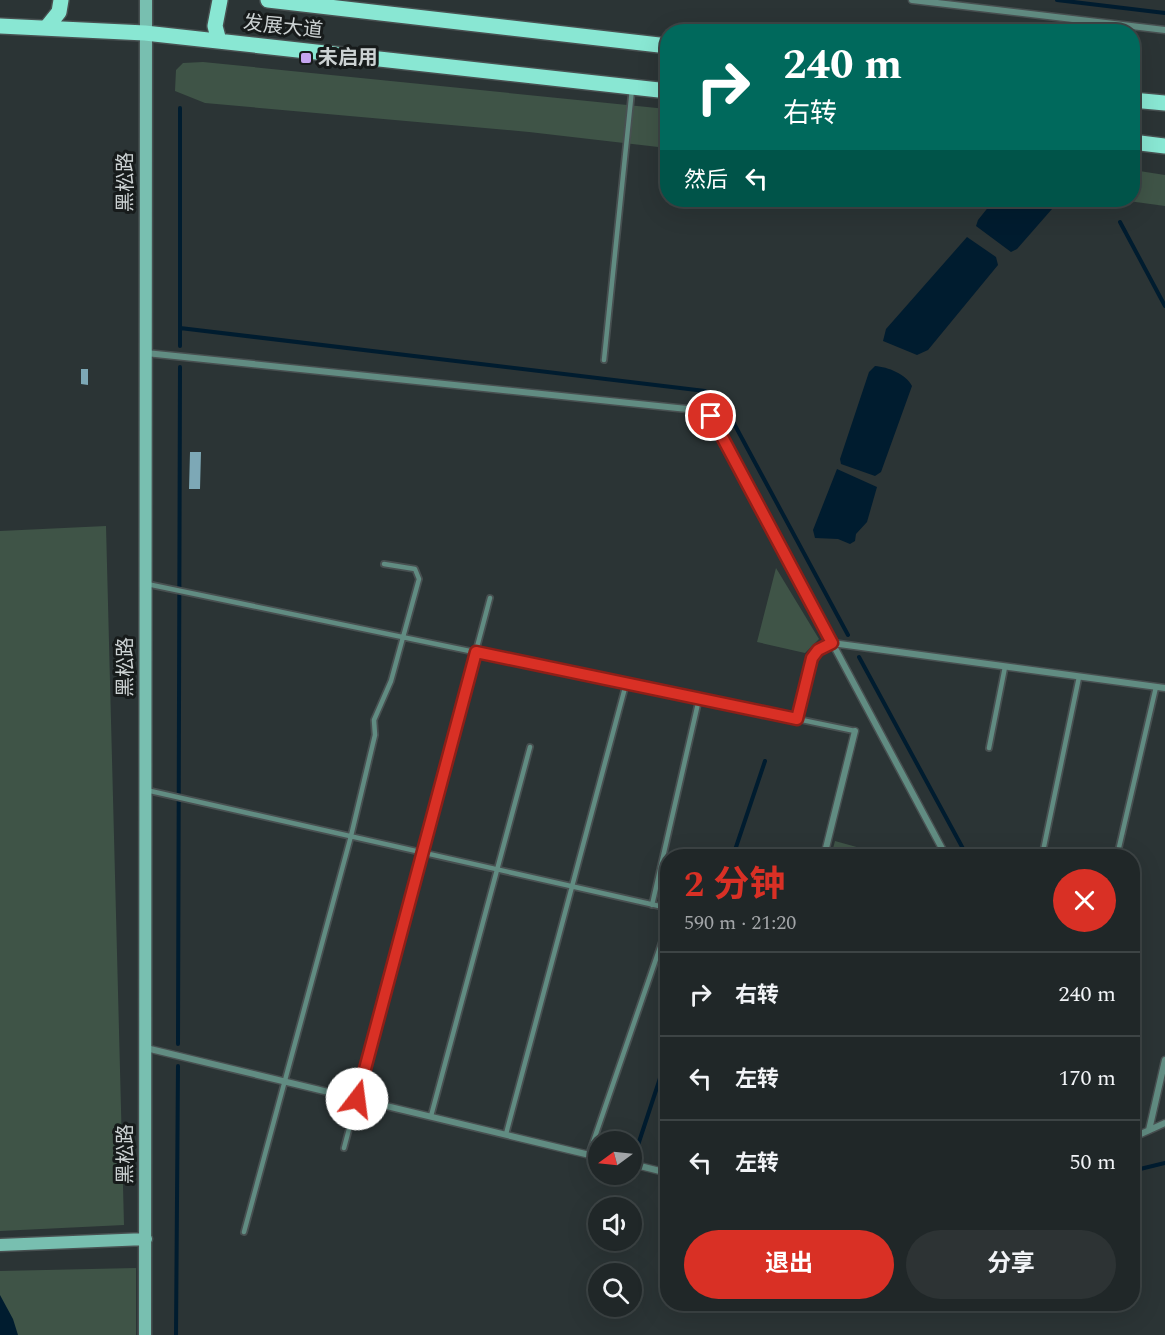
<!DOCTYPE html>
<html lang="zh">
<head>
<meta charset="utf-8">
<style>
  body { margin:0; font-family:Spectral,"Noto Sans SC",serif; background:#2d3334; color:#f1f3f6; height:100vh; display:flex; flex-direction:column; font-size:22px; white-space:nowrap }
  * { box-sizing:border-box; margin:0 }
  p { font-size:20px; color:#a2a5a8 }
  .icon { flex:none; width:33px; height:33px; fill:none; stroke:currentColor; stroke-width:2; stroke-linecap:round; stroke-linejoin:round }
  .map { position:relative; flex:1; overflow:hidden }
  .details { position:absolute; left:660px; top:849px; width:480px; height:462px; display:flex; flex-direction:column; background:#202728; border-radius:24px; box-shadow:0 6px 24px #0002,0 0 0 2px #3d4445 }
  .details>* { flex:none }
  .banner { position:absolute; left:660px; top:24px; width:480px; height:183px; border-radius:24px; box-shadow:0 6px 24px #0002,0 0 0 2px #3d4445; background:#00695c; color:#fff; overflow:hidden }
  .needle { width:39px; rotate:255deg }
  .tools { position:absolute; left:588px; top:1131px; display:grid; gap:12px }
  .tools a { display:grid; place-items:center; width:54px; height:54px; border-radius:50%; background:#202728; box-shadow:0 6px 24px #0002,0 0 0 2px #3d4445; font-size:30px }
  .pin { position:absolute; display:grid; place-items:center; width:51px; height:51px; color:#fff; margin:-26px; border:3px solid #fff; border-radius:50%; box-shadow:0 2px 6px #0007 }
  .me { position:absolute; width:66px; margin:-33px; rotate:15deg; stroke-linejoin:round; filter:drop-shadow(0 0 4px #0008) }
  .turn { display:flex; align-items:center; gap:21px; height:126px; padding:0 24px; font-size:27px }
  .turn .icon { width:78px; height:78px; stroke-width:2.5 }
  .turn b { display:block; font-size:42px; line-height:51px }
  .then { display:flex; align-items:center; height:57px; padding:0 24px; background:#0003; gap:12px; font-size:22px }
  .round { display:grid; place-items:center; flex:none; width:63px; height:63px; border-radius:32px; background:#2d3334 }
  .summary { display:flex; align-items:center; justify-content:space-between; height:102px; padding:0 24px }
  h1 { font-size:36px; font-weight:700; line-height:45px; color:#d93025 }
  .primary-button { display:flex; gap:12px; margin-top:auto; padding:12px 24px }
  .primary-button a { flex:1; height:69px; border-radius:36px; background:#d93025; color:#fff; font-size:24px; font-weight:700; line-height:69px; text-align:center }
  .primary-button a+a { background:#2d3334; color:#f1f3f6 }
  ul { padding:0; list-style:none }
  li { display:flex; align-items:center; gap:18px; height:84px; padding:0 24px; border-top:2px solid #3d4445 }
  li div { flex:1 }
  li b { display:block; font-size:22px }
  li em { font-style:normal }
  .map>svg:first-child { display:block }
  .green { fill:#3f5447 }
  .water { fill:#001c2f }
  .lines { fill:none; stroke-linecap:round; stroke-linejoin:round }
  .stream { stroke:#001c2f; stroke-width:4 }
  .building { fill:#7da8b6 }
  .lane-casing { stroke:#485051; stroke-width:8 }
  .street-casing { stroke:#485051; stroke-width:9 }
  .secondary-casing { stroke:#485051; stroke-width:15 }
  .primary-casing { stroke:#485051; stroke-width:18 }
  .lane { stroke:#618c82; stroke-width:4.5 }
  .street { stroke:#618c82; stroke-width:6 }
  .secondary { stroke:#78bfb0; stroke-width:12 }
  .primary { stroke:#89e7d3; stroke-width:15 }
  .route-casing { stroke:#8d1f18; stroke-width:15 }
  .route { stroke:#d93025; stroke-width:10 }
  .poi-dot { fill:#c5a6f0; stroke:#171b1b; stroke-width:2 }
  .labels { text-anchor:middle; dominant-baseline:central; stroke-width:6; stroke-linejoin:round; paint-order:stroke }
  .street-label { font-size:20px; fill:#ccd2d3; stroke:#171b1b }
  .poi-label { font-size:20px; font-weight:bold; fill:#ccd2d3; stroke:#171b1b; text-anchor:start }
</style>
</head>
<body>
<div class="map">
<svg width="1165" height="1335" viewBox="0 0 1165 1335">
  <rect width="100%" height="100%" fill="#2b3435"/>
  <path class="green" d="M 203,62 L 667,109 L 667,148 L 529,132 L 205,103 L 175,91 L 176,70 L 183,63 Z
    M 1133,170 L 1165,175 L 1165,206 L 1121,200 L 1132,200 Z
    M 106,526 L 124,1225 L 0,1231 L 0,531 Z
    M 776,568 L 819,639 L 805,653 L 757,642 Z
    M 835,841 L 889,856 L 831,856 Z
    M 136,1268 L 136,1335 L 0,1335 L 0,1271 Z"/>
  <path class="water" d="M 994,200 L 1049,200 L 1052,209 L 1017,249 L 1011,252 L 976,226 L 978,220 Z
    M 967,237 L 996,257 L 998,265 L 928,350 L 917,355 L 883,341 L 886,329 Z
    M 875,366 C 888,367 906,374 912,386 L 881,472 L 875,476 L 841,464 L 840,459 L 869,372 Z
    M 837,469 L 877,487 L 867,522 L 856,534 L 855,541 L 850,544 L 838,539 L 815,538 L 813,530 Z
    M 0,1295 L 13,1319 L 18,1335 L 0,1335 Z"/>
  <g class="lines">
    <path class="stream" d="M 1057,0 L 1165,13
      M 180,108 L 180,346
      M 1120,222 L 1165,306
      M 180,328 L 705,391 L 731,418 L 848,635
      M 859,657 L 967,856
      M 733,856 L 765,761
      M 178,1044 L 180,367
      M 635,1154 L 668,1054
      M 1132,1163 L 1136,1170 L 1165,1163
      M 176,1335 L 178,1066"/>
  </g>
  <path class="building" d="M 81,369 L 88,369 L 88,385 L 81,384 Z
    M 190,452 L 201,452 L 200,489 L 189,489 Z"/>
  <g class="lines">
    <g class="lane-casing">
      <path id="lane" d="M 604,360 L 632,89
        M 147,584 L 855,731
        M 797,719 L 812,658 L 818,650 L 832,643
        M 989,748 L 1005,667
        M 146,790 L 668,908
        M 1042,856 L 1079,677
        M 1117,856 L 1156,687
        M 652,905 L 699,699
        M 431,1116 L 530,747
        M 506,1134 L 626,684
        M 344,1148 L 490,598
        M 589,1154 L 668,924
        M 244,1232 L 351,836 L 375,735 L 374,720 L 391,681 L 419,579 L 415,569 L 384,564"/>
    </g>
    <g class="street-casing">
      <path id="street" d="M 912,0 L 1165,30
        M 146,353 L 697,410 L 711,416 L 946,856
        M 832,643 L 1165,688
        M 824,856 L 855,731
        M 146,1048 L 598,1157
        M 1149,1130 L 1165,1060
        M 1132,1138 L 1165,1123
        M 632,1164 L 668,1173"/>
    </g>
    <g class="secondary-casing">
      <path id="secondary" d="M 0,1245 L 146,1239
        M 145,1335 L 146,0"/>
    </g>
    <g class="primary-casing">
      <path id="primary" d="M 268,0 L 668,46
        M 0,26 L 145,33 L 668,91
        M 47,27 L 59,12 L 61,0
        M 219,41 L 215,26 L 220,0
        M 1132,100 L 1165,103
        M 1132,142 L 1165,146"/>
    </g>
    <use href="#lane" class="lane"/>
    <use href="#street" class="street"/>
    <use href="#secondary" class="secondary"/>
    <use href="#primary" class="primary"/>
  </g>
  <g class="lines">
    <g class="route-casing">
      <path id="route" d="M 357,1099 L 476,652 L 797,719 L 812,658 L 818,650 L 832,643 L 711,416"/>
    </g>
    <use href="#route" class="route"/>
  </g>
  <rect class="poi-dot" x="300" y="52" width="12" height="12" rx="3"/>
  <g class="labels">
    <g class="street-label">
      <text transform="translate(283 27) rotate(6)">发展大道</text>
      <text transform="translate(126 182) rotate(-90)">黑松路</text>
      <text transform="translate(126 667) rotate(-90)">黑松路</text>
      <text transform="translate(126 1154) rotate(-90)">黑松路</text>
    </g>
    <g class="poi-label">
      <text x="318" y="58">未启用</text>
    </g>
  </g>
</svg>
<div class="tools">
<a><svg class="needle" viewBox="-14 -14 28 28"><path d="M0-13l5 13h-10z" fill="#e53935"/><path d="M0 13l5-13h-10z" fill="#a2a5a8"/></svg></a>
<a><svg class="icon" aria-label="sound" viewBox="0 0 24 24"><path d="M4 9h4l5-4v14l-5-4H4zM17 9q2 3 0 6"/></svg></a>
<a><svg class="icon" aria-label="search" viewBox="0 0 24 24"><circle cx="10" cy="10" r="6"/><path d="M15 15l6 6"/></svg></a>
</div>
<div class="pin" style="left:711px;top:416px;background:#d93025"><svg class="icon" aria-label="arrive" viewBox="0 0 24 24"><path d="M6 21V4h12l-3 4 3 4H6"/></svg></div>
<svg class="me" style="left:357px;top:1099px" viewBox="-20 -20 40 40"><circle r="19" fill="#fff"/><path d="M0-13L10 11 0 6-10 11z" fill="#d93025"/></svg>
<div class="banner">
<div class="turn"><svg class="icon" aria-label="right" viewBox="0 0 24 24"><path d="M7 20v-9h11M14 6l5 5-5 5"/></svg><div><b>240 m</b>右转</div></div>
<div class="then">然后<svg class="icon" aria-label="left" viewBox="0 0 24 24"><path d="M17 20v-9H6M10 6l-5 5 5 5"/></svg></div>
</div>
<section class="details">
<div class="summary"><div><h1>2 分钟</h1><p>590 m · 21:20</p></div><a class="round" style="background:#d93025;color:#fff"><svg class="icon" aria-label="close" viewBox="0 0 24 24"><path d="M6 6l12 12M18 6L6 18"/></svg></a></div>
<ul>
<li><svg class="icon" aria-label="right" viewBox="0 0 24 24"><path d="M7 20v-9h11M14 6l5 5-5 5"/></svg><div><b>右转</b></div><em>240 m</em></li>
<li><svg class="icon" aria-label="left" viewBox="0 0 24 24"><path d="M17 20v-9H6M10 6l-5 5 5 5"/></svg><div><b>左转</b></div><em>170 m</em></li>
<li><svg class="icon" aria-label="left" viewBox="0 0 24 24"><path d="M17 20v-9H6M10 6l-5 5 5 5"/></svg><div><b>左转</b></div><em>50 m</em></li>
</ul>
<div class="primary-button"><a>退出</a><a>分享</a></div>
</section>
</div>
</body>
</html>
